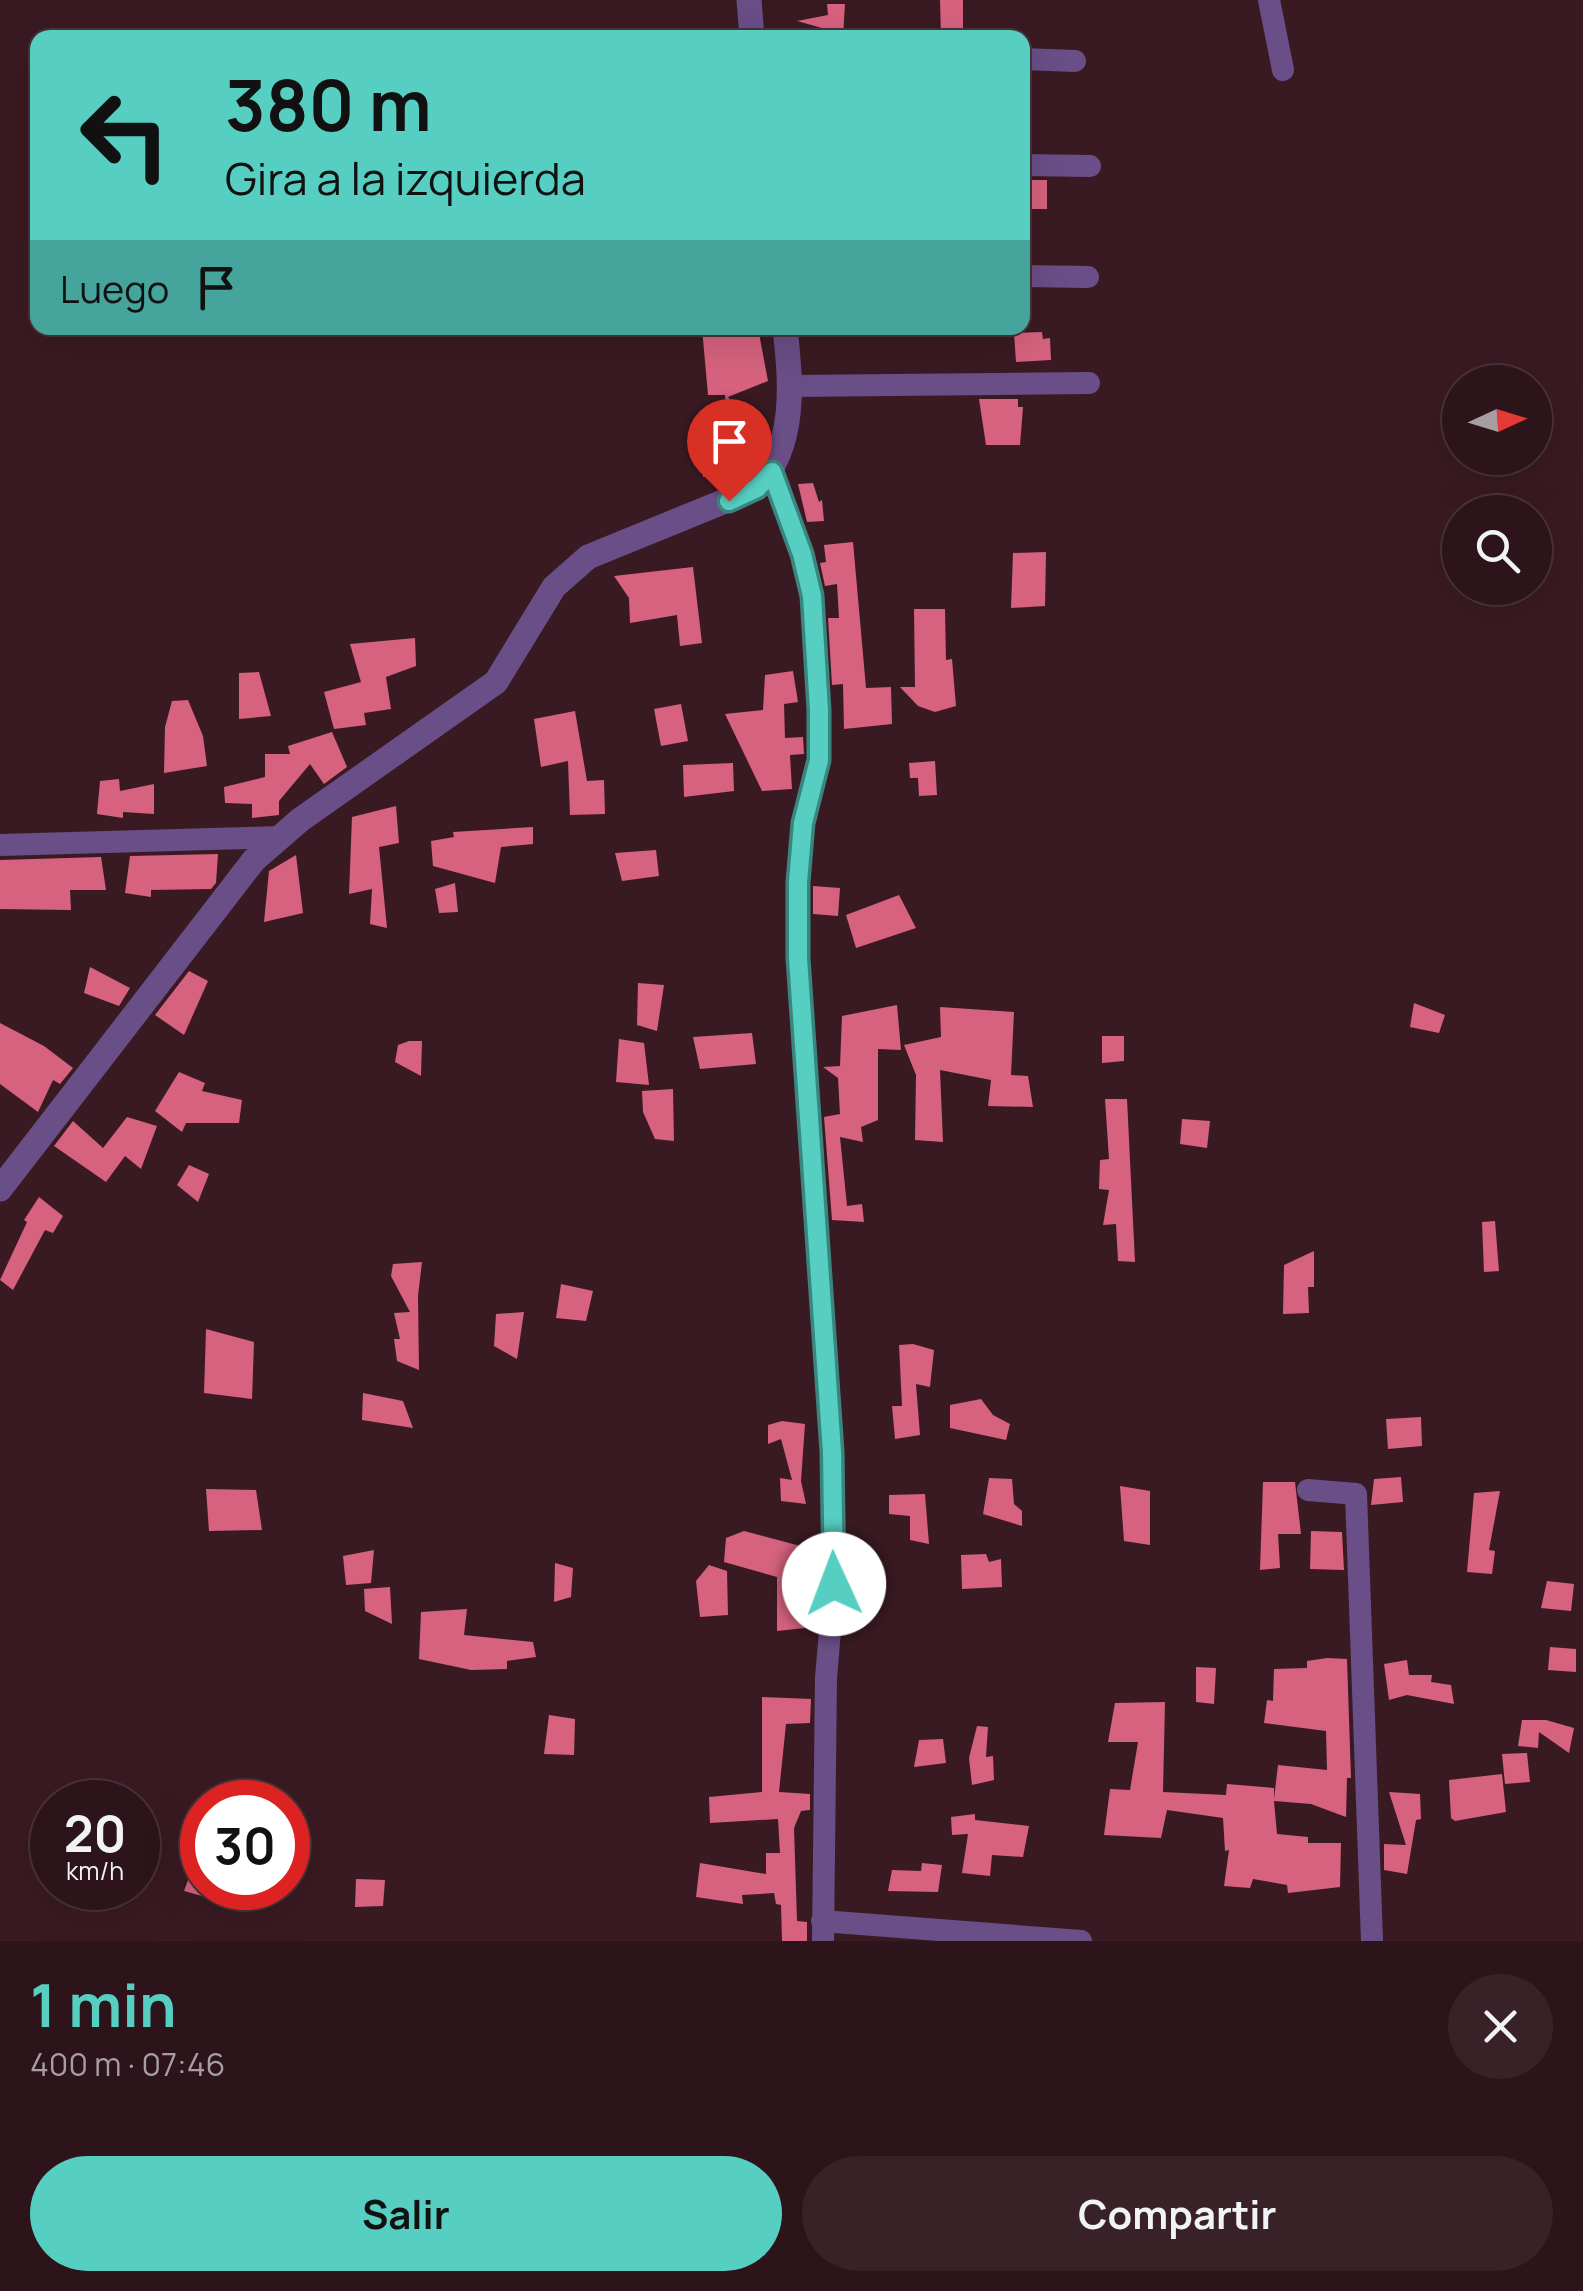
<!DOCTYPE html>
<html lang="es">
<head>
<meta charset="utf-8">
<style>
  body { margin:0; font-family:Manrope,sans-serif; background:#382127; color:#f1f3f6; height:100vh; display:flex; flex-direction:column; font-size:38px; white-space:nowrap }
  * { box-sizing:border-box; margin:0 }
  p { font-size:32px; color:#a69ea2 }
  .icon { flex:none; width:55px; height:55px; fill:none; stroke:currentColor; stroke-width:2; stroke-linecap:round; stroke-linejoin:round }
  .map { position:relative; height:1941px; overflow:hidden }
  .drawer { display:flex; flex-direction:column; background:#2c141a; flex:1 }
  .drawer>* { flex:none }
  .guide { position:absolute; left:30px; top:30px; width:1000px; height:305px; border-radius:20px; box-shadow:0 10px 40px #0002,0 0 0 2px #483339; background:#57cec2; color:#111; overflow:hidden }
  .needle { width:65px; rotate:86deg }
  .tools { position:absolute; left:1442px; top:365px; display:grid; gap:20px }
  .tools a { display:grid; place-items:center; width:110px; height:110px; border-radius:50%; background:#2c141a; box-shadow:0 10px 40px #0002,0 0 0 2px #483339; font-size:50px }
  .speed { position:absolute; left:30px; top:1780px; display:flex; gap:20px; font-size:50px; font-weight:700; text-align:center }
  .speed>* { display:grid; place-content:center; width:130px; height:130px; border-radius:50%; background:#2c141a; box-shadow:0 10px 40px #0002,0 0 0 2px #483339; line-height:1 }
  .speed small { font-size:25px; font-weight:400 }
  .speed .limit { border:15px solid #d22; background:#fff; color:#111 }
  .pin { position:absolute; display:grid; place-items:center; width:85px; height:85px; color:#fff; margin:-102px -42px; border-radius:50% 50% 50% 0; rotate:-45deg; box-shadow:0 0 10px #0007 }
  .pin .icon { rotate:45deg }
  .me { position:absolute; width:110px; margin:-55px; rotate:358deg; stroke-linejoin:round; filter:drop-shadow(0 0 8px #0008) }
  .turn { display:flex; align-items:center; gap:35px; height:210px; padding:0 30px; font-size:45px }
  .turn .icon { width:130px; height:130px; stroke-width:2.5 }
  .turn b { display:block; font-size:70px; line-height:85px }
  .then { display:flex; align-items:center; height:95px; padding:0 30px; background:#0003; gap:20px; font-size:38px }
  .round { display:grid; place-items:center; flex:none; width:105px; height:105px; border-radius:52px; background:#382127 }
  .head { display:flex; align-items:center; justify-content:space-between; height:170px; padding:0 30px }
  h1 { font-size:60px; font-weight:700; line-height:75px; color:#57cec2 }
  .action { display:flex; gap:20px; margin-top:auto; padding:20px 30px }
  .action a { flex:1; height:115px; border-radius:60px; background:#57cec2; color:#111; font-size:40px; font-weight:700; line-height:115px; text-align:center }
  .action a+a { background:#382127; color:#f1f3f6 }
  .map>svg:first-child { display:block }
  .building { fill:#d6627f }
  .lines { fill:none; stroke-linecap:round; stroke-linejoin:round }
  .minor { stroke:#6a4e87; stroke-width:22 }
  .tertiary { stroke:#6a4e87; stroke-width:25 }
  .route-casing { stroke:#39867e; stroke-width:25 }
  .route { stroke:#57cec2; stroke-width:18 }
</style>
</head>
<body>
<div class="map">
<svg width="1583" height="1941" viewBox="0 0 1583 1941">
  <rect width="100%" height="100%" fill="#3a1a22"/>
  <path class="building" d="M 940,0 L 963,0 L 963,38 L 941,38 Z
    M 827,4 L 845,4 L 843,37 L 830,36 L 829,30 L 797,21 L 828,15 Z
    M 1022,180 L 1047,180 L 1047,209 L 1022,209 Z
    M 702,328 L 758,328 L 768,381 L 728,397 L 751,425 L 757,460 L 727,474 L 703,477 L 699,439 L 727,430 L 725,395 L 708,395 Z
    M 1042,332 L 1043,339 L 1050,338 L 1051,360 L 1016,362 L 1014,333 Z
    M 979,399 L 1018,399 L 1018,407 L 1023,407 L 1020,445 L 986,445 Z
    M 813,483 L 819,502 L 822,500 L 824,521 L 807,522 L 798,484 Z
    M 853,542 L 866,688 L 891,687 L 892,724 L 844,729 L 843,684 L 832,685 L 828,618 L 839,618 L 837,584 L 825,586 L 820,563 L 826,562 L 824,545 Z
    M 1046,552 L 1045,606 L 1011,608 L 1013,553 Z
    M 693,567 L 702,643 L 680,646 L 677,615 L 630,623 L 629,598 L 614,576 Z
    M 914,609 L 945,609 L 946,660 L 952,659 L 956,706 L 935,712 L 918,706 L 900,687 L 915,687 Z
    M 415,638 L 416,666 L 386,677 L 391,709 L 364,713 L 366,725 L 334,729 L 324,692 L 361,682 L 350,644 Z
    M 793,671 L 798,702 L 784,704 L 785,738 L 803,737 L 804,754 L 790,755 L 792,789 L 762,791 L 725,714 L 763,710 L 765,675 Z
    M 259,672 L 271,716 L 239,719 L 239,673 Z
    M 188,700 L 203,736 L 207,766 L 164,773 L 165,727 L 172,701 Z
    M 681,704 L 688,741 L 661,746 L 654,709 Z
    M 575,711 L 587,781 L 604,780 L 605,814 L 570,815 L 568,761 L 541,767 L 534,719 Z
    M 332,732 L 347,767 L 324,784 L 310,764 L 279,801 L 279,815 L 252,818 L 252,804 L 225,803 L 224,787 L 265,777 L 265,754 L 290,754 L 288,746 Z
    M 935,761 L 937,795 L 919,796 L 918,778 L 910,778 L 909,763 Z
    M 733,763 L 734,791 L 684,797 L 683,765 Z
    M 119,779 L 120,791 L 154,784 L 154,814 L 123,812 L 123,818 L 97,814 L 100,781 Z
    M 396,806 L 399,843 L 379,847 L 387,928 L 370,924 L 372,889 L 349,894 L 352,817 Z
    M 533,827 L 533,844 L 501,847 L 495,883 L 433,866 L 431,841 L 454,837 L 453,832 Z
    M 656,850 L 659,876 L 622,881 L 615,853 Z
    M 218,854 L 216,883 L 211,889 L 151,890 L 151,897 L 125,893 L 130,856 Z
    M 296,855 L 303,913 L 264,922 L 269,871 Z
    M 101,857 L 106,890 L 70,890 L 71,910 L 0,909 L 0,860 Z
    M 455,883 L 458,912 L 439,913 L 435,889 Z
    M 813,886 L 840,888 L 838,916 L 813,914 Z
    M 899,895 L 916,928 L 856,948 L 846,915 Z
    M 90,967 L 130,988 L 119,1006 L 84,993 Z
    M 189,971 L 208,981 L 184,1035 L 155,1015 Z
    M 638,983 L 664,985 L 657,1031 L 637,1025 Z
    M 1414,1003 L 1445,1015 L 1439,1033 L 1410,1027 Z
    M 897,1005 L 901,1050 L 878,1049 L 878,1120 L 861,1127 L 863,1142 L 840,1137 L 847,1206 L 862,1204 L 864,1222 L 832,1220 L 824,1117 L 840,1114 L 838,1078 L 823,1067 L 840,1066 L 842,1016 Z
    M 940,1007 L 1014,1012 L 1011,1075 L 1028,1076 L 1033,1107 L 988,1106 L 991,1080 L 940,1070 L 943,1142 L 915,1140 L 916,1075 L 904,1045 L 941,1037 Z
    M 0,1023 L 44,1046 L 73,1068 L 60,1084 L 53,1080 L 38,1112 L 0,1084 Z
    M 752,1033 L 756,1064 L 700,1069 L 693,1037 Z
    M 1102,1036 L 1124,1036 L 1124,1061 L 1102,1063 Z
    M 619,1039 L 644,1043 L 649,1085 L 616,1082 Z
    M 409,1041 L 422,1041 L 421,1076 L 395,1062 L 398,1045 Z
    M 179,1072 L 205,1083 L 202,1091 L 242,1100 L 239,1123 L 186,1123 L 182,1132 L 155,1111 Z
    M 673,1089 L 674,1141 L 655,1139 L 643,1112 L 642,1091 Z
    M 1105,1099 L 1127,1099 L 1135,1262 L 1118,1261 L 1116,1224 L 1103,1225 L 1109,1190 L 1099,1189 L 1100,1160 L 1109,1159 Z
    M 127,1117 L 157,1126 L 141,1169 L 125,1156 L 106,1182 L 54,1146 L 73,1121 L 103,1148 Z
    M 1182,1119 L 1210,1121 L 1207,1148 L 1180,1144 Z
    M 189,1165 L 209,1174 L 198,1202 L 177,1185 Z
    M 39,1197 L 63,1216 L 53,1233 L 45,1230 L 13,1290 L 0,1280 L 27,1222 L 24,1220 Z
    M 1495,1221 L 1499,1271 L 1484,1272 L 1482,1222 Z
    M 1314,1251 L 1314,1287 L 1308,1287 L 1309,1313 L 1283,1314 L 1284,1265 Z
    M 422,1262 L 418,1296 L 419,1370 L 397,1361 L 394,1339 L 400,1339 L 394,1313 L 410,1312 L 391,1276 L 393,1264 Z
    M 561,1284 L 593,1291 L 586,1321 L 556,1318 Z
    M 524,1312 L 517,1359 L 494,1346 L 496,1314 Z
    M 206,1329 L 254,1342 L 252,1399 L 204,1393 Z
    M 913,1344 L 934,1350 L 930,1387 L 916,1384 L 920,1435 L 895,1439 L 892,1406 L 902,1406 L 899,1345 Z
    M 363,1393 L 403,1401 L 413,1428 L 362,1420 Z
    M 981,1399 L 993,1415 L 1010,1424 L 1006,1440 L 950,1428 L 950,1405 Z
    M 1421,1417 L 1422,1446 L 1388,1449 L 1386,1419 Z
    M 782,1421 L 805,1424 L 801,1481 L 806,1504 L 781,1501 L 780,1478 L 792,1480 L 781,1439 L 768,1444 L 768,1425 Z
    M 1401,1477 L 1403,1502 L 1371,1505 L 1374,1479 Z
    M 989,1478 L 1012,1479 L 1014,1504 L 1022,1511 L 1022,1526 L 983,1514 Z
    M 1263,1482 L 1295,1482 L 1301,1534 L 1278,1534 L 1280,1568 L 1260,1570 Z
    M 1120,1486 L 1150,1491 L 1150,1545 L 1124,1541 Z
    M 206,1489 L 256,1490 L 262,1530 L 209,1531 Z
    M 1500,1491 L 1489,1550 L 1495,1551 L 1492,1574 L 1467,1572 L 1474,1493 Z
    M 925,1494 L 929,1544 L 910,1540 L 910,1516 L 889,1514 L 889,1495 Z
    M 744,1531 L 808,1548 L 799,1598 L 813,1597 L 814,1627 L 777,1631 L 777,1577 L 724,1562 L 726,1538 Z
    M 1311,1531 L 1342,1532 L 1344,1570 L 1310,1569 Z
    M 374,1550 L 371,1583 L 346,1585 L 343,1556 Z
    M 986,1554 L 989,1562 L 1001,1559 L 1002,1587 L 962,1589 L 961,1555 Z
    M 555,1563 L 573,1568 L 571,1597 L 554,1602 Z
    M 709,1565 L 727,1571 L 728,1615 L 700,1617 L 696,1581 Z
    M 1547,1581 L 1574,1584 L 1571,1611 L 1541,1608 Z
    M 390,1587 L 392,1624 L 365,1611 L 364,1589 Z
    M 467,1609 L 464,1635 L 533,1642 L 536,1657 L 507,1661 L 507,1669 L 471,1670 L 419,1659 L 421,1612 Z
    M 1550,1647 L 1576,1649 L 1576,1672 L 1548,1670 Z
    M 1327,1658 L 1347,1659 L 1351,1778 L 1347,1778 L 1346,1817 L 1311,1804 L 1274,1801 L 1277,1834 L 1308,1837 L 1308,1843 L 1341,1843 L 1340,1887 L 1288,1893 L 1287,1885 L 1253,1879 L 1250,1888 L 1224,1886 L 1229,1850 L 1225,1851 L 1223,1818 L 1167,1810 L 1161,1838 L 1104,1835 L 1110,1789 L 1130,1790 L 1138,1742 L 1108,1742 L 1115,1703 L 1165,1702 L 1163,1792 L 1226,1795 L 1227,1784 L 1274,1788 L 1274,1799 L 1278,1765 L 1327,1770 L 1326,1731 L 1264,1723 L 1267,1700 L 1273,1701 L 1274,1669 L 1307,1668 L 1307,1661 Z
    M 1407,1660 L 1409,1675 L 1432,1675 L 1431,1682 L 1451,1685 L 1454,1704 L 1407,1695 L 1389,1700 L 1384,1664 Z
    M 1196,1667 L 1216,1668 L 1214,1704 L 1196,1702 Z
    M 762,1697 L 811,1699 L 810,1723 L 786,1724 L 779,1792 L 810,1794 L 810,1810 L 801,1811 L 794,1828 L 797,1921 L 807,1922 L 807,1941 L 782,1941 L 781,1905 L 776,1904 L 774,1893 L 742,1895 L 743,1904 L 696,1897 L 700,1863 L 766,1874 L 766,1853 L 780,1853 L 778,1819 L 710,1823 L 709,1797 L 762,1792 Z
    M 549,1715 L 575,1719 L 574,1755 L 544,1754 Z
    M 1522,1720 L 1546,1720 L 1574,1728 L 1569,1753 L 1539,1732 L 1538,1748 L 1518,1746 Z
    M 977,1726 L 988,1727 L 986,1757 L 993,1756 L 994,1780 L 972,1785 L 969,1758 Z
    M 943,1739 L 946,1763 L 914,1767 L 919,1740 Z
    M 1527,1753 L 1530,1782 L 1505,1784 L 1502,1754 Z
    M 1502,1774 L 1506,1812 L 1455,1821 L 1451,1818 L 1449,1780 Z
    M 1389,1792 L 1420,1794 L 1421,1819 L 1416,1820 L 1407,1874 L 1384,1870 L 1384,1844 L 1406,1845 Z
    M 975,1814 L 975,1820 L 1029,1826 L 1023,1857 L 992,1855 L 990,1876 L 962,1873 L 968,1834 L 952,1835 L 951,1817 Z
    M 201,1845 L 202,1845 L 202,1896 L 184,1891 Z
    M 922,1863 L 942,1865 L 938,1892 L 888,1891 L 892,1870 L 921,1871 Z
    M 356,1879 L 385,1880 L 383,1906 L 355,1907 Z"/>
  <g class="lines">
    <path class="minor" d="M 1269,0 L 1283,70
      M 1022,59 L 1075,61
      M 1022,165 L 1090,166
      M 1022,276 L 1088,277
      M 791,386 L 1089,383
      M 773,471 L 802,554 L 812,597 L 819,711 L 819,760 L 803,823 L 798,882 L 798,959 L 833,1452 L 834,1584 L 826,1678 L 823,1941
      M 0,845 L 280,837
      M 1308,1490 L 1356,1494 L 1372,1941
      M 822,1921 L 1081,1941"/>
    <path class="tertiary" d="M 749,0 L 752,38
      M 0,1189 L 254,860 L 300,820 L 496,682 L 554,587 L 588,557 L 757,488 C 797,445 791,382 785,328"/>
  </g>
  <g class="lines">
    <g class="route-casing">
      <path id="route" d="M 729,501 L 757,488 L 772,472 L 802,554 L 812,596 L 819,710 L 819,760 L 803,823 L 798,882 L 798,958 L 832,1452 L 834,1584"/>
    </g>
    <use href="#route" class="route"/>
  </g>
</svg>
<div class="tools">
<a><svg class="needle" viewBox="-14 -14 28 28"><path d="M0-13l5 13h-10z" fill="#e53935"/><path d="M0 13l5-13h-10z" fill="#a69ea2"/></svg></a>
<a><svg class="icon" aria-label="search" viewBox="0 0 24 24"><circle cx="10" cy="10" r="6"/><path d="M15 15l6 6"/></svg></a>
</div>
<div class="speed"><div>20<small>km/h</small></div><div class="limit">30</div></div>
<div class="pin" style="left:729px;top:501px;background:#d93025"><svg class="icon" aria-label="arrive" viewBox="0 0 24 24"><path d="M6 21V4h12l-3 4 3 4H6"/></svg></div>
<svg class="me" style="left:834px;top:1584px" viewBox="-20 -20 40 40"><circle r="19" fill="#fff"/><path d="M0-13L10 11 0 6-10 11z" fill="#57cec2"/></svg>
<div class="guide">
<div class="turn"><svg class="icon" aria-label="left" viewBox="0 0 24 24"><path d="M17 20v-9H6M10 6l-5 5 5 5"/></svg><div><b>380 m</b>Gira a la izquierda</div></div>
<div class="then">Luego<svg class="icon" aria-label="arrive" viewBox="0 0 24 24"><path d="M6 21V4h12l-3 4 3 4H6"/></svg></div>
</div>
</div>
<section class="drawer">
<div class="head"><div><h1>1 min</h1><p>400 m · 07:46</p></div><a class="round"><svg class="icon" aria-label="close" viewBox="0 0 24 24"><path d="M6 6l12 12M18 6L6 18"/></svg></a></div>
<div class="action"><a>Salir</a><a>Compartir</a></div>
</section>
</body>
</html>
